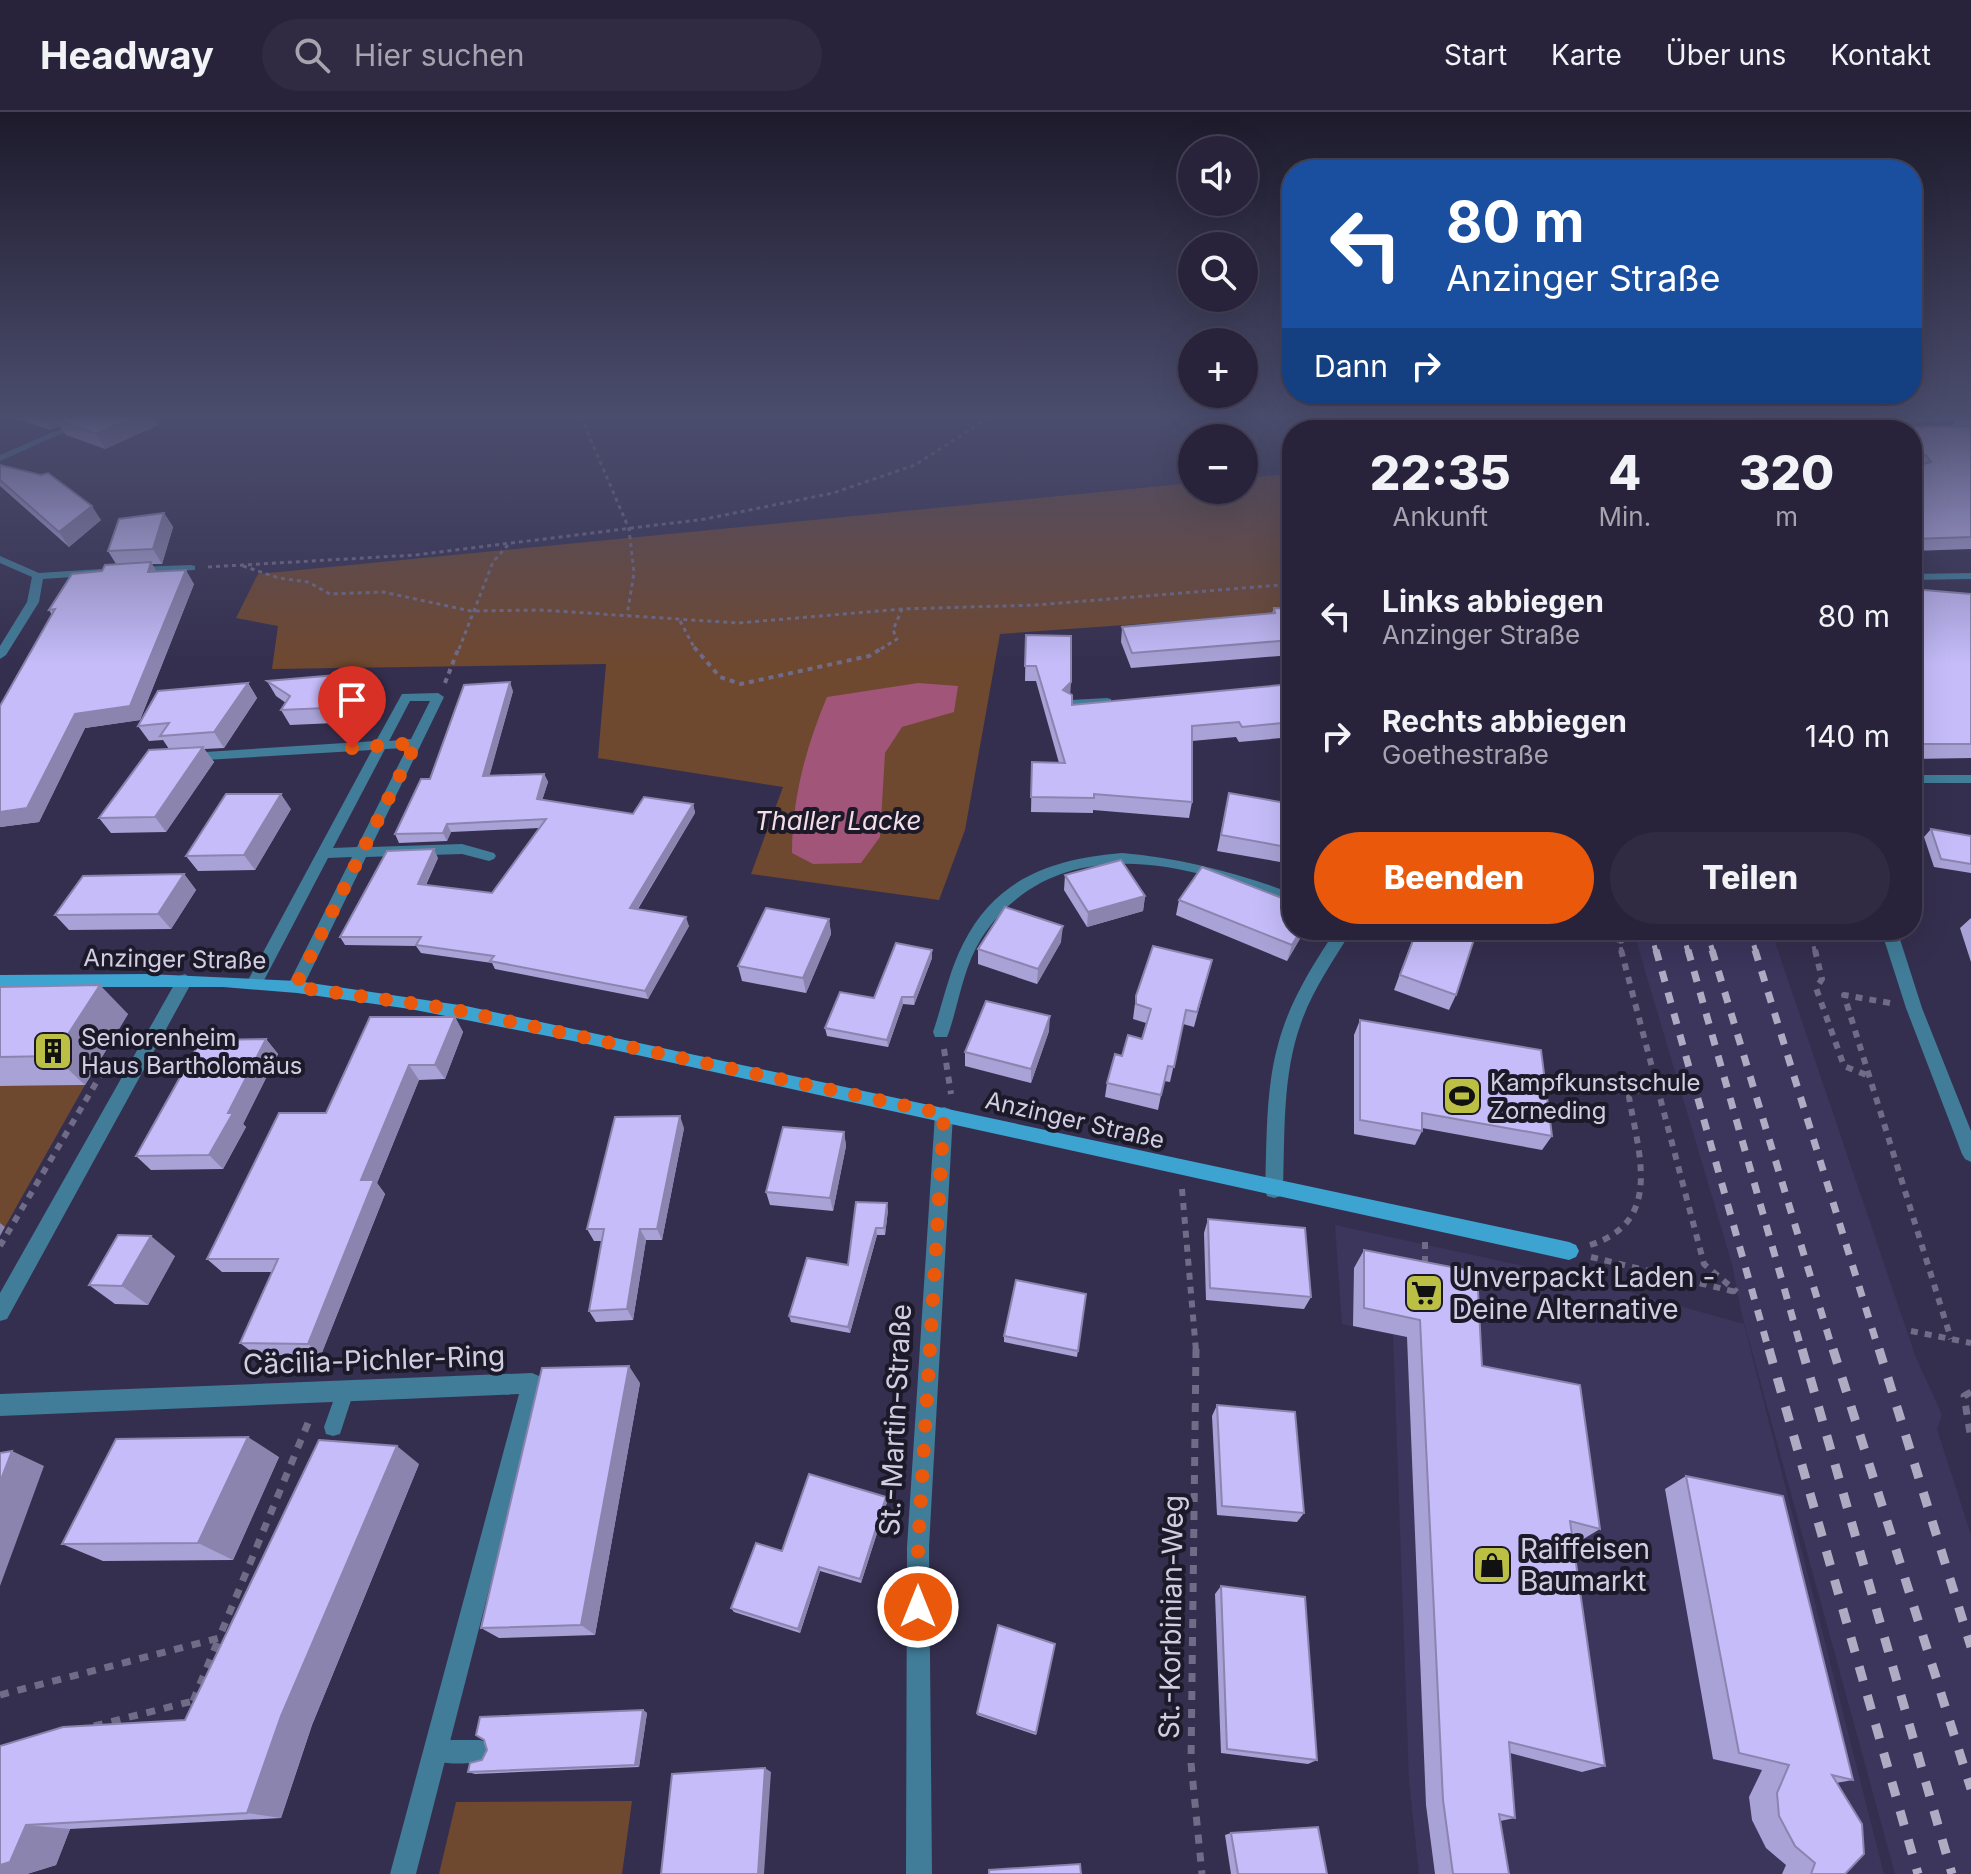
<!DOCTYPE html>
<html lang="de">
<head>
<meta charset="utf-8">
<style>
  body { margin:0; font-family:Inter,sans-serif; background:#302b42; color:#f1f3f6; height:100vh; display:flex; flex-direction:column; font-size:30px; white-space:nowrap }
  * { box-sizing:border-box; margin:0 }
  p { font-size:26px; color:#a5a4af }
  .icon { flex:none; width:44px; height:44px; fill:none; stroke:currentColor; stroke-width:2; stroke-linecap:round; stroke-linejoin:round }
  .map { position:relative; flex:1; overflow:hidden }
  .details { position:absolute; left:1282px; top:308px; width:640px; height:520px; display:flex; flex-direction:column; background:#28233b; border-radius:32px; box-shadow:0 8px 32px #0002,0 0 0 2px #444055 }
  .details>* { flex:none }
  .top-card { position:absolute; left:1282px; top:48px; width:640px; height:244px; border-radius:32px; box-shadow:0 8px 32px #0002,0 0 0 2px #444055; background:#1a4fa0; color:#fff; overflow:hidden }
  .tools { position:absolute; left:1178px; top:24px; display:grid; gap:16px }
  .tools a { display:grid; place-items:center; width:80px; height:80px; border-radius:50%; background:#28233b; box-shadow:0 8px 32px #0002,0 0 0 2px #444055; font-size:40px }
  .pin { position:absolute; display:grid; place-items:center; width:68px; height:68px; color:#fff; margin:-82px -34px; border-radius:50% 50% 50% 0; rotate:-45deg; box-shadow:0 0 8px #0007 }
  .pin .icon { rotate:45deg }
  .me { position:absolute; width:88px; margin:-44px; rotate:0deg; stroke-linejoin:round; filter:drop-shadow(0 0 6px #0008) }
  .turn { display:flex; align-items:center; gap:28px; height:168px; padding:0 32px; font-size:36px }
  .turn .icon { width:104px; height:104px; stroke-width:2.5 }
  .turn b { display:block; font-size:56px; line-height:68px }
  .then { display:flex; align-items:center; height:76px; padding:0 32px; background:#0003; gap:16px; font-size:30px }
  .eta { display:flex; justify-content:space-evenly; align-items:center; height:136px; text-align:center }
  .eta b { font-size:48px; font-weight:800; line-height:56px }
  .action { display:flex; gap:16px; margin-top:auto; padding:16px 32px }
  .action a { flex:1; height:92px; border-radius:48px; background:#ea580c; color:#fff; font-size:32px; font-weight:800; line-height:92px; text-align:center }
  .action a+a { background:#302b42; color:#f1f3f6 }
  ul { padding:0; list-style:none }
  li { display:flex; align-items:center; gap:24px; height:120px; padding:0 32px }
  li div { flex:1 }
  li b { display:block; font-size:30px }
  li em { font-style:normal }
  header { display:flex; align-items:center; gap:48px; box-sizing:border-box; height:112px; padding:0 40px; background:#28233b; border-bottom:2px solid #444055 }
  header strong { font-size:38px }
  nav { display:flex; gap:44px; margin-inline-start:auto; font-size:28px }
  .search { width:560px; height:72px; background:#302b42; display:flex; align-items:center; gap:20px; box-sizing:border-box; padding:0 28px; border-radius:44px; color:#a5a4af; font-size:30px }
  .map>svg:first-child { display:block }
  .built { fill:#3c355c }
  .green { fill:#6f4830 }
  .water { fill:#a05579 }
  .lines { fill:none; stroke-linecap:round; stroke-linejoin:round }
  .path-far3 { stroke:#706b87; stroke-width:3; stroke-dasharray:4 4; stroke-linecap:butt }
  .path-far2 { stroke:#706b87; stroke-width:4; stroke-dasharray:5 5; stroke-linecap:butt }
  .path-far1 { stroke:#706b87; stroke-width:6; stroke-dasharray:7 7; stroke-linecap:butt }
  .path { stroke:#706b87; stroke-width:7; stroke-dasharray:9 9; stroke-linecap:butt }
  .lane { fill:#417c98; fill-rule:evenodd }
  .street { fill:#417c98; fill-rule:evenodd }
  .secondary { fill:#3da3d0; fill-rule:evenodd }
  .rail-far3 { stroke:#afabc3; stroke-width:4; stroke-dasharray:6 6; stroke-linecap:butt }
  .rail-far2 { stroke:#afabc3; stroke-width:5; stroke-dasharray:8 8; stroke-linecap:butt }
  .rail-far1 { stroke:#afabc3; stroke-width:7; stroke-dasharray:11 11; stroke-linecap:butt }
  .rail { stroke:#afabc3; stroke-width:9; stroke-dasharray:15 15; stroke-linecap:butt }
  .wall { fill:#a9a2d6 }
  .shaded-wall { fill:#8a84ae }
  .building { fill:#c5bcf9; stroke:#8a84ae; stroke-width:2; fill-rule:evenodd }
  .route { stroke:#ea580c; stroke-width:14; stroke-dasharray:0 25.2 }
  .labels { text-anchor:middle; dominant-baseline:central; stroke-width:8; stroke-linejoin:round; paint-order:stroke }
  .street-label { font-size:24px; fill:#d1cee3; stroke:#1c1a29 }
  .poi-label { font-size:24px; fill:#d1cee3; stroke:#1c1a29; text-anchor:start }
  .water-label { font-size:26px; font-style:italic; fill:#f4dde6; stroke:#1c1a29 }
  .near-poi-label { font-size:28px; fill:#d1cee3; stroke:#1c1a29; text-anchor:start }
  .near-street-label { font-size:28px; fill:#d1cee3; stroke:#1c1a29 }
</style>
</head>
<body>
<header>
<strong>Headway</strong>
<div class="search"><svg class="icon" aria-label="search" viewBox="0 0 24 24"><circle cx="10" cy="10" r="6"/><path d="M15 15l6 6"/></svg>Hier suchen</div>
<nav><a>Start</a><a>Karte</a><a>Über uns</a><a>Kontakt</a></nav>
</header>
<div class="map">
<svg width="1971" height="1762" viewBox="0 0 1971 1762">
  <rect width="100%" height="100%" fill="#352f4f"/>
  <path class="built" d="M 1509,305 L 1600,305 L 1604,318 L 1512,318 Z
    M 1633,818 L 1771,818 L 1915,1243 L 1942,1303 L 1937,1317 L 1971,1423 L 1971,1762 L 1895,1762 L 1741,1199 L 1732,1152 Z
    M 1335,1113 L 1583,1167 L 1744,1212 L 1884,1762 L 1419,1762 L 1409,1669 L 1393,1223 L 1342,1212 Z"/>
  <path class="green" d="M 1600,305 L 1683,305 L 1691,318 L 1604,318 Z
    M 1292,362 L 1292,501 L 1000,522 L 965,718 L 939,788 L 751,762 L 783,675 L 598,646 L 606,552 L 272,557 L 278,514 L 236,506 L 258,462 L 1192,371 L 1192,378 L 1244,378 L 1244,366 Z
    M 85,973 L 5,1115 L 0,1115 L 0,974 Z
    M 632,1689 L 622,1762 L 439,1762 L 456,1690 Z"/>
  <path class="water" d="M 918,571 L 958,574 L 954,600 L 902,615 L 885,641 L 880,725 L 861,751 L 813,752 L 792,741 C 792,686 806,635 827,585 Z"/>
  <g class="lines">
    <path class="path-far3" d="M 581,305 L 629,417 L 634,461 L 627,503
      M 243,454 L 279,466 L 308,470 L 330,482 L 383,480 L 471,499 L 541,498 L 738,511 L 902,497 L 1036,493 L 1292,472
      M 208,455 L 415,443 L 705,407 L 833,381 L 915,353 L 990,305
      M 680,509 L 695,537
      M 459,537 L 493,450 L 508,433
      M 881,537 L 897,527 L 893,518 L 902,497"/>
    <path class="path-far2" d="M 694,535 L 720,565 L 741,572 L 869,544 L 884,535
      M 445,571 L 459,535
      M 1803,818 L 1812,828 L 1815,840
      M 1622,840 L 1619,830 L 1636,826"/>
    <path class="path-far1" d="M 1621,838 L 1704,1152 L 1737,1180
      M 1815,838 L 1822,867 L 1816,876 L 1844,954 L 1869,964
      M 1890,891 L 1844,883 L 1951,1227
      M 944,937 L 951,982
      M 1182,1077 L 1196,1239
      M 1425,1130 L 1425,1156
      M 1590,1133 C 1663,1110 1639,1043 1629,985 L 1653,967
      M 0,1134 L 113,942
      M 1591,1145 L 1736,1180
      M 1911,1219 L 1971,1231"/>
    <path class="path" d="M 1196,1237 L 1191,1651 L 1202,1762
      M 1971,1280 L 1964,1284 L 1971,1327
      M 0,1583 L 219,1526 L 308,1311
      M 193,1589 L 219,1526
      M 94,1614 L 197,1588"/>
    <path class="lane" d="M 345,1270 L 351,1273 L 354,1279 L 340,1322 L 333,1324 L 326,1322 L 324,1315 L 339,1273 Z
      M 436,1628 L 480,1628 L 488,1631 L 491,1639 L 488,1647 C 473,1653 443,1653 428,1647 L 425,1639 L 428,1631 Z"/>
    <path class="street" d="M 88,305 L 99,305 L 0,349 L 0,343 Z
      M 1688,305 L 1696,305 L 1705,318 L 1695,318 Z
      M 1791,305 L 1802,307 L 1971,305 L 1971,309 L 1800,313 Z
      M 0,444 L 39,461 L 101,457 L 106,460 L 101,463 L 43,467 L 39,490 L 6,543 L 0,547 L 0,534 L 27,490 L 32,465 L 0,451 Z
      M 191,453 L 195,454 L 195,458 L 136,461 L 131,458 L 136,455 Z
      M 1971,461 L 1971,467 L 1912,468 L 1912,462 Z
      M 438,581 L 444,585 L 371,735 L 462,732 L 494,741 L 496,744 L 494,747 L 489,749 L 462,742 L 366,745 L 303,875 L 301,879 L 289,879 L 287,875 L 352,745 L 328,746 L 260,876 L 248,876 L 246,872 L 372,638 L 189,649 L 182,645 L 189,641 L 376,629 L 402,582 ZM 410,589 L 430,589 L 411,627 L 389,629 ZM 407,636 L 357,735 L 333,736 L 385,637 Z
      M 1107,586 L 1111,587 L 1111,593 L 1071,596 L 1065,592 L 1071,588 Z
      M 1912,663 L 1971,663 L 1971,671 L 1912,671 Z
      M 1122,741 C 1182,746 1236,761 1292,781 L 1292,792 C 1265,784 1238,773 1211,765 C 1124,740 1034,745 981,827 C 964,854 959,890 949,920 L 947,925 L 935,925 L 933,920 C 943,891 949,859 963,832 C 997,765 1053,747 1122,741 Z
      M 1336,818 L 1352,818 C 1333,849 1313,877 1301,911 C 1282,964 1285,1022 1283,1078 L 1281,1084 L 1274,1086 L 1267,1084 L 1265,1078 C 1267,1029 1265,977 1279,929 C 1290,889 1313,852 1336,818 Z
      M 1881,818 L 1897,818 L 1922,896 L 1971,1019 L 1971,1050 L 1965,1047 L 1962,1042 L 1906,896 Z
      M 185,862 L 193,868 L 7,1207 L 0,1209 L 0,1181 L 179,864 Z
      M 944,995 L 950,997 L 953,1002 L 929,1435 L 932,1762 L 906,1762 L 907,1435 L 935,1002 L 938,997 Z
      M 532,1261 L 539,1264 L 542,1271 L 416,1762 L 390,1762 L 519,1282 L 0,1304 L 0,1282 Z"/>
    <path class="secondary" d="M 148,862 L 297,869 L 466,894 L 1569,1130 L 1576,1133 L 1579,1139 L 1576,1145 L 1569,1148 L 578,930 L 410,897 L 297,881 L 223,875 L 0,875 L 0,863 Z"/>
    <path class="rail-far3" d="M 1520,305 L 1523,318
      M 1547,305 L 1551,318
      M 1560,305 L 1564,318
      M 1590,305 L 1594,318"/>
    <path class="rail-far2" d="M 1650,818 L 1656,840
      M 1682,818 L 1688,840
      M 1706,818 L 1713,840
      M 1749,818 L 1756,840"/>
    <path class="rail-far1" d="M 1656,838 L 1769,1239
      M 1688,838 L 1802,1239
      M 1712,838 L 1833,1239
      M 1755,838 L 1879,1239"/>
    <path class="rail" d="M 1769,1237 L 1918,1762
      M 1802,1237 L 1952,1762
      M 1833,1237 L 1971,1677
      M 1879,1237 L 1971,1535"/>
  </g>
  <path class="wall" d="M 12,305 L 153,305 L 158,313 L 105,337 L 66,323 L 60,314 L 50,318 Z
    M 1709,305 L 1750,305 L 1762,318 L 1715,318 Z
    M 1830,305 L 1866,305 L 1878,315 L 1954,314 L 1953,312 L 1958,305 L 1971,305 L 1971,437 L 1912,439 L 1912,318 L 1815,318 L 1821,309 L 1828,308 Z
    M 0,353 L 101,408 L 69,435 L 0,374 Z
    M 164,401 L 173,415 L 162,452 L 152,452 L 156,459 L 194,472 L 140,608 L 85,616 L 39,710 L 0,715 L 0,594 L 52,503 L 49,498 L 102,459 L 116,452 L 108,439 Z
    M 1912,477 L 1971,482 L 1971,646 L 1912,647 Z
    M 1274,496 L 1292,497 L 1292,543 L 1131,556 L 1121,530 L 1122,515 L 1272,501 Z
    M 1026,523 L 1071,583 L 1072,593 L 1292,572 L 1292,625 L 1239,630 L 1236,625 L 1192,629 L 1192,690 L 1189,706 L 1093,698 L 1093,701 L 1031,700 L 1032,650 L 1059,651 L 1036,569 L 1025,569 Z
    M 361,561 L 368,576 L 357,610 L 290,613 L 281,598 L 286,591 L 276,584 L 267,569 Z
    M 248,571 L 257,586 L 224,636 L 204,637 L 214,650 L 166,720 L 111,721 L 99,706 L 169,637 L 163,628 L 149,629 L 138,614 Z
    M 513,579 L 489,664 L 544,662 L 548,670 L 542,688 L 633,702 L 693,692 L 695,701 L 638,797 L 689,814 L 648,887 L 495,857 L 492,851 L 421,841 L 416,834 L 345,833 L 340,825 L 438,746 L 426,773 L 492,781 L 539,716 L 451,720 L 447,729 L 399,731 L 395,722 L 430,667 Z
    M 1229,681 L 1292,692 L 1292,752 L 1217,739 Z
    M 291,697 L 255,758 L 198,759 L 186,744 Z
    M 1931,717 L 1971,724 L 1971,761 L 1934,755 L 1924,725 Z
    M 184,762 L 196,778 L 171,817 L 69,818 L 55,803 Z
    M 1065,763 L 1145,784 L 1143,799 L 1087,815 L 1064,778 Z
    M 1179,788 L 1305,818 L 1287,849 L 1176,803 Z
    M 1971,806 L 1971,850 L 1960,816 Z
    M 829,807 L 831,822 L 806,881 L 742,869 L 738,854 Z
    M 1416,818 L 1477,818 L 1456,883 L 1449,898 L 1394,878 Z
    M 1061,830 L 1037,872 L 978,852 L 978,837 Z
    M 932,838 L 932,846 L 914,893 L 903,892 L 888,935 L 827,924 L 825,916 L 874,886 Z
    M 1212,848 L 1194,915 L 1183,912 L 1170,970 L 1164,969 L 1158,998 L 1105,985 L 1107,971 L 1122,944 L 1142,927 L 1146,911 L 1133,907 L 1136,884 Z
    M 0,875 L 128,902 L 85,973 L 0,974 Z
    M 455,905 L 463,920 L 445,967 L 419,968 L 377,1071 L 385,1082 L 321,1243 L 256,1243 L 240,1231 L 273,1160 L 222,1160 L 207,1147 Z
    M 1360,908 L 1552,1024 L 1542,1038 L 1422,1016 L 1422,1019 L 1415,1033 L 1354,1022 L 1354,923 Z
    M 1049,919 L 1031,971 L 965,954 L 965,940 Z
    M 266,927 L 278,942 L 243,1012 L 246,1015 L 223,1057 L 151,1058 L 136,1044 Z
    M 684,1016 L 662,1128 L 646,1128 L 633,1208 L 596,1210 L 589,1199 L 602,1129 L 594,1129 L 587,1117 Z
    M 844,1020 L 846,1034 L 833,1099 L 770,1093 L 766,1080 Z
    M 888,1098 L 885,1123 L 877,1123 L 850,1221 L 791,1210 L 789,1204 L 848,1153 Z
    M 1208,1107 L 1311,1185 L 1304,1197 L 1206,1188 L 1204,1121 Z
    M 1364,1138 L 1482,1254 L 1600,1417 L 1580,1429 L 1572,1427 L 1605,1654 L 1582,1660 L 1510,1641 L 1515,1706 L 1500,1709 L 1509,1762 L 1435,1762 L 1426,1693 L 1407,1225 L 1353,1214 L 1354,1156 Z
    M 175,1144 L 148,1193 L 115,1192 L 89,1173 Z
    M 1086,1182 L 1077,1245 L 1004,1230 L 1004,1224 Z
    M 640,1271 L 595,1523 L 499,1526 L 481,1516 Z
    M 1217,1293 L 1304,1401 L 1297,1410 L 1217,1403 L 1212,1304 Z
    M 279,1345 L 233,1448 L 103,1449 L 62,1432 Z
    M 419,1352 L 312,1613 L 281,1706 L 70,1717 L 56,1753 L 27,1762 L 0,1762 L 0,1634 L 185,1608 Z
    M 1686,1364 L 1853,1668 L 1836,1671 L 1845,1762 L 1782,1762 L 1786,1753 L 1766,1736 L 1752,1708 L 1749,1685 L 1762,1658 L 1713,1647 L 1665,1377 Z
    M 887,1390 L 861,1471 L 820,1459 L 800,1521 L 734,1500 L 731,1496 L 782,1439 Z
    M 1221,1474 L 1317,1648 L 1308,1652 L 1221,1641 L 1215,1482 Z
    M 1055,1532 L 1036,1623 L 977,1603 L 977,1601 Z
    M 643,1598 L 647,1601 L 639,1655 L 475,1662 L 468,1660 Z
    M 1231,1721 L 1327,1762 L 1231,1762 L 1225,1723 Z"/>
  <path class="shaded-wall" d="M 42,305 L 81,305 L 56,308 L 60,314 L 50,318 Z
    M 135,305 L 153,305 L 158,313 L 105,337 L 96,322 Z
    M 1926,343 L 1919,355 L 1912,356 L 1917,344 Z
    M 92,394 L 101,408 L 69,435 L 59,420 Z
    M 164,401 L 173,415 L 162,452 L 153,437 Z
    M 151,450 L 159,464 L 148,460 Z
    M 186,458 L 194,472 L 140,608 L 85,616 L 39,710 L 0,715 L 0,700 Z
    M 361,561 L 368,576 L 357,610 L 349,595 Z
    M 510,570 L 513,579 L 487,673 L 483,664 Z
    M 1071,570 L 1070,585 L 1063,578 Z
    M 248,571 L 257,586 L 224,636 L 214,620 Z
    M 203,635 L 214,650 L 166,720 L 155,705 Z
    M 544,662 L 548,670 L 540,695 L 537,687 Z
    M 281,682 L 291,697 L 255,758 L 244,743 Z
    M 693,692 L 695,701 L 633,804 L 630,796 Z
    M 447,712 L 451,720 L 447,729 L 443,721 Z
    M 434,737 L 438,746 L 422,780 L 418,772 Z
    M 184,762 L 196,778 L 171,817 L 158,802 Z
    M 1145,784 L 1143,799 L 1087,815 L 1088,800 Z
    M 686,805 L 689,814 L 648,887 L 645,879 Z
    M 829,807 L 831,822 L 806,881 L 803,866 Z
    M 1063,814 L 1061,830 L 1037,872 L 1038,857 Z
    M 1301,818 L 1305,818 L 1287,849 L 1292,833 Z
    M 932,838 L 932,846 L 914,893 L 914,885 Z
    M 100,873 L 128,902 L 85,973 L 54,944 Z
    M 902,885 L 903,892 L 888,935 L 887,928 Z
    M 1050,904 L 1049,919 L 1031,971 L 1031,957 Z
    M 455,905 L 463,920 L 445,967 L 435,953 Z
    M 266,927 L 278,942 L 243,1012 L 246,1015 L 223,1057 L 209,1043 L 228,1001 Z
    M 409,953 L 419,968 L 377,1071 L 385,1082 L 321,1243 L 308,1232 L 361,1068 Z
    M 680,1004 L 684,1016 L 662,1128 L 657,1117 Z
    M 844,1020 L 846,1034 L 833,1099 L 830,1086 Z
    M 887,1091 L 888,1098 L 885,1123 L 884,1116 Z
    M 0,1111 L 5,1115 L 0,1124 Z
    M 876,1116 L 877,1123 L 850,1221 L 848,1215 Z
    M 640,1117 L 646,1128 L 633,1208 L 627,1197 Z
    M 151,1124 L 175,1144 L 148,1193 L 122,1174 Z
    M 629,1254 L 640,1271 L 595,1523 L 581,1513 Z
    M 248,1325 L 279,1345 L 233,1448 L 198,1431 Z
    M 397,1334 L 419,1352 L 312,1613 L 281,1706 L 247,1701 L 281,1604 Z
    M 12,1339 L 44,1354 L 0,1474 L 0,1370 Z
    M 886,1385 L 887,1390 L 861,1471 L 860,1467 Z
    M 819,1455 L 820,1459 L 800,1521 L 798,1517 Z
    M 643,1598 L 647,1601 L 639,1655 L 635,1653 Z
    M 765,1656 L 771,1660 L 764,1762 L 758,1762 Z
    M 26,1713 L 70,1717 L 56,1753 L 27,1762 L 0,1762 L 0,1753 Z"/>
  <path class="building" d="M 64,305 L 135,305 L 96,322 L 56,308 Z
    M 1721,305 L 1750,305 L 1762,318 L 1727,318 Z
    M 1831,305 L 1866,305 L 1878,315 L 1971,314 L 1971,425 L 1912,427 L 1912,318 L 1827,318 L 1821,309 L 1834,308 ZM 1926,343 L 1931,350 L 1917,354 L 1917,344 Z
    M 0,353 L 41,363 L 48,361 L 92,394 L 59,420 L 0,368 Z
    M 164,401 L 153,437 L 108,439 L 119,407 Z
    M 151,450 L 148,460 L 186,458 L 130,594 L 75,602 L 27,696 L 0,700 L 0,594 L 55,497 L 49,498 L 72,462 L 102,459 L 105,453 Z
    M 1912,477 L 1971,482 L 1971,632 L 1912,632 Z
    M 1274,496 L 1292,497 L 1292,528 L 1132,541 L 1122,515 L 1275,501 Z
    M 1026,523 L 1071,524 L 1071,570 L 1063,578 L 1072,583 L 1072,593 L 1292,572 L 1292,610 L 1242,615 L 1239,610 L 1192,614 L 1192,690 L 1094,682 L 1094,686 L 1031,685 L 1032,650 L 1065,651 L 1036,554 L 1025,554 Z
    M 361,561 L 349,595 L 281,598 L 290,584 L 267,569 Z
    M 510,570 L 483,664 L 544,662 L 537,687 L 633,702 L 644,685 L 693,692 L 630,796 L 686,805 L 645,879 L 490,849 L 494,844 L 416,833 L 421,825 L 340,825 L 387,739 L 434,737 L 418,772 L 492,781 L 546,707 L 447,712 L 443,721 L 395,722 L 421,667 L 430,667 L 464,573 Z
    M 248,571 L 214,620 L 160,624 L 169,611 L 138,614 L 158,579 Z
    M 203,635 L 155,705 L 99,706 L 149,638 Z
    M 1229,681 L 1292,692 L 1292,736 L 1221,723 Z
    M 226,682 L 281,682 L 244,743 L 186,744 Z
    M 1931,717 L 1971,724 L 1971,752 L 1941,747 Z
    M 1121,748 L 1145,784 L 1088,800 L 1065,763 Z
    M 1202,755 L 1292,790 L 1292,818 L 1301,818 L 1292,833 L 1179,788 Z
    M 184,762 L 158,802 L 55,803 L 83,764 Z
    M 1005,795 L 1063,814 L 1038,857 L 978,837 Z
    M 766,796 L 829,807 L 803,866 L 738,854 Z
    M 1417,818 L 1477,818 L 1456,883 L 1400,863 Z
    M 896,831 L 932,838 L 914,885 L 902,885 L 887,928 L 825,916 L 840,880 L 874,886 Z
    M 1153,834 L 1212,848 L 1197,900 L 1186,898 L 1174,955 L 1168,954 L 1161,983 L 1107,971 L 1115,942 L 1122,944 L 1128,923 L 1142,927 L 1151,897 L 1136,892 L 1136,884 Z
    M 100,873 L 54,944 L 0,945 L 0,875 Z
    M 986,889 L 1050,904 L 1031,957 L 965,940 Z
    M 370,905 L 455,905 L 435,953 L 409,953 L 361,1068 L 374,1068 L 308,1232 L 240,1231 L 278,1147 L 207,1147 L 279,1001 L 326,1001 Z
    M 1360,908 L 1541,938 L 1552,1024 L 1422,1001 L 1422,1019 L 1360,1008 Z
    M 266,927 L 228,1001 L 233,1001 L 209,1043 L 136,1044 L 201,928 Z
    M 680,1004 L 657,1117 L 640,1117 L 627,1197 L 589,1199 L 604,1117 L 587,1117 L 615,1005 Z
    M 783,1015 L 844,1020 L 830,1086 L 766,1080 Z
    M 856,1090 L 887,1091 L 884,1116 L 876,1116 L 848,1215 L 789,1204 L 807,1146 L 848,1153 Z
    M 1208,1107 L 1305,1116 L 1311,1185 L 1210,1176 Z
    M 118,1123 L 151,1124 L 122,1174 L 89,1173 Z
    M 1364,1138 L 1477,1160 L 1482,1254 L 1580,1273 L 1600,1417 L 1570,1409 L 1605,1654 L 1509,1630 L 1515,1706 L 1499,1702 L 1509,1762 L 1453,1762 L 1443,1688 L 1420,1208 L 1364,1196 Z
    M 1016,1168 L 1086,1182 L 1078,1239 L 1004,1224 Z
    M 629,1254 L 581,1513 L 481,1516 L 542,1256 Z
    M 1217,1293 L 1295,1300 L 1304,1401 L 1222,1394 Z
    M 248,1325 L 198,1431 L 62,1432 L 116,1327 Z
    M 319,1328 L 397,1334 L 281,1604 L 247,1701 L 26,1713 L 10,1750 L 0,1753 L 0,1634 L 63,1615 L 185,1608 Z
    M 12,1339 L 0,1370 L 0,1341 Z
    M 809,1362 L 886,1385 L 860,1467 L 819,1455 L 798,1517 L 731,1496 L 756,1431 L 782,1439 Z
    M 1686,1364 L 1783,1384 L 1853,1668 L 1832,1663 L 1862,1712 L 1864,1742 L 1845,1762 L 1811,1762 L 1815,1751 L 1795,1734 L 1779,1704 L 1777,1681 L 1789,1653 L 1739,1641 Z
    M 1221,1474 L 1305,1485 L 1317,1648 L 1227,1637 Z
    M 998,1513 L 1055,1532 L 1036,1621 L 977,1601 Z
    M 643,1598 L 635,1653 L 468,1660 L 470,1651 L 482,1648 L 487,1638 L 484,1628 L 476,1623 L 480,1605 Z
    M 765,1656 L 758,1762 L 661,1762 L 672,1662 Z
    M 1318,1715 L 1327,1762 L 1238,1762 L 1231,1721 Z
    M 1080,1752 L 1081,1762 L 989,1762 L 989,1758 Z"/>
  <linearGradient id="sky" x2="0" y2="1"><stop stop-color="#1d1a2b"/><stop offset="0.55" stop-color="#4b4d6e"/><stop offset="1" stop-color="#4b4d6e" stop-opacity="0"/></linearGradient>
  <rect width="1971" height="552" fill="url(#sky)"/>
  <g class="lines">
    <path class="route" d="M 352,636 L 416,631 L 295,875 L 446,896 L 944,1002 L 918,1435 L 918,1495"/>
  </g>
  <defs>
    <g id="building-square" transform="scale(2)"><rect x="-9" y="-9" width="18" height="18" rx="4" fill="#bbc044" stroke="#1c1a29"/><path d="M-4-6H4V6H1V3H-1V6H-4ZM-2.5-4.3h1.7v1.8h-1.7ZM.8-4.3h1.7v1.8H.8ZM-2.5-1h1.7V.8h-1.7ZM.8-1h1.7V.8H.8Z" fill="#111"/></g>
    <g id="stadium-square" transform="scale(2)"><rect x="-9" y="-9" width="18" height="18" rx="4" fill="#bbc044" stroke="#1c1a29"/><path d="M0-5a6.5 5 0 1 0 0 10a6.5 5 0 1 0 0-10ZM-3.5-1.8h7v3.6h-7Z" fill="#111"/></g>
    <g id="supermarket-square" transform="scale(2)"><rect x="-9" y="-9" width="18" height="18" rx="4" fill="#bbc044" stroke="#1c1a29"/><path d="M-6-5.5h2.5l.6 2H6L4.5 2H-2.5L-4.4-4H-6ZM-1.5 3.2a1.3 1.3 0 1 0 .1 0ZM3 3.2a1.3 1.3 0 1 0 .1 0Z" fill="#111"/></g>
    <g id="shop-square" transform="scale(2)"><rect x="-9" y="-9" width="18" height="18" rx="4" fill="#bbc044" stroke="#1c1a29"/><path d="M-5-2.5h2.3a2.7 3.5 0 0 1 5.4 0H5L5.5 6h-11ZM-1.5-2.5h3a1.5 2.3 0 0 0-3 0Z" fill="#111"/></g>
  </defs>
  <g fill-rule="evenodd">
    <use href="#building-square" x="53" y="939"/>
    <use href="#stadium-square" x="1462" y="984"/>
    <use href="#supermarket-square" x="1424" y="1181"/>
    <use href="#shop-square" x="1492" y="1453"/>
  </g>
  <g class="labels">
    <g class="street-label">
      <text transform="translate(175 847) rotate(1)">Anzinger Straße</text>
      <text transform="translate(1075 1008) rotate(13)">Anzinger Straße</text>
    </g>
    <g class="poi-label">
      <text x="81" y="925">Seniorenheim<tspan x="81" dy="28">Haus Bartholomäus</tspan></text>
      <text x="1490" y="970">Kampfkunstschule<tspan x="1490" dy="28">Zorneding</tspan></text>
    </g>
    <g class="water-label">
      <text x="838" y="708">Thaller Lacke</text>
    </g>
    <g class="near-poi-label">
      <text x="1452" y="1165">Unverpackt Laden -<tspan x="1452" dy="32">Deine Alternative</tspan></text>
      <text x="1520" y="1437">Raiffeisen<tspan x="1520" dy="32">Baumarkt</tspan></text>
    </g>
    <g class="near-street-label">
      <text transform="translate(374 1248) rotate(-2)">Cäcilia-Pichler-Ring</text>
      <text transform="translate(895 1308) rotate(-87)">St.-Martin-Straße</text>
      <text transform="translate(1171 1505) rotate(-89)">St.-Korbinian-Weg</text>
    </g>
  </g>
</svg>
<div class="tools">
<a><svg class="icon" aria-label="sound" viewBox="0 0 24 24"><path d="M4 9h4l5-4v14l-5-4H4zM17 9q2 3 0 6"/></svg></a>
<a><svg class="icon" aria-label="search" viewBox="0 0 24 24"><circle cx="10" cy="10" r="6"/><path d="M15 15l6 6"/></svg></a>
<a>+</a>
<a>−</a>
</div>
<div class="pin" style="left:352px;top:636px;background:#d93025"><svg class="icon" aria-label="arrive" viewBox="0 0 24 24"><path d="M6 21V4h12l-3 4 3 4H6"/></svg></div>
<svg class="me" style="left:918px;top:1495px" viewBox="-20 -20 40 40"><circle r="17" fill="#ea580c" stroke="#fff" stroke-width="3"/><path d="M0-11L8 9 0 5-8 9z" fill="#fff"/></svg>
<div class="top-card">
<div class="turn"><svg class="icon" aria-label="left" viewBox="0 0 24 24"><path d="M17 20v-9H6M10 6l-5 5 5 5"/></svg><div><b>80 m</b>Anzinger Straße</div></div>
<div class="then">Dann<svg class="icon" aria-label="right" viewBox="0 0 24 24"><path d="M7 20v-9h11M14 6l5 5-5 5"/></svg></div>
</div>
<section class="details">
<div class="eta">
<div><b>22:35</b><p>Ankunft</p></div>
<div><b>4</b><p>Min.</p></div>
<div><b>320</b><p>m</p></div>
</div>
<ul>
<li><svg class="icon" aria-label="left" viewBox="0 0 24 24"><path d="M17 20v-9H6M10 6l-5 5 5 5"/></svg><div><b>Links abbiegen</b><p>Anzinger Straße</p></div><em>80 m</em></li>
<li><svg class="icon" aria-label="right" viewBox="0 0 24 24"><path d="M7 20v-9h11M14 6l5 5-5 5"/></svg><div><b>Rechts abbiegen</b><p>Goethestraße</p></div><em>140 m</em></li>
</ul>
<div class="action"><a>Beenden</a><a>Teilen</a></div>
</section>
</div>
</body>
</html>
